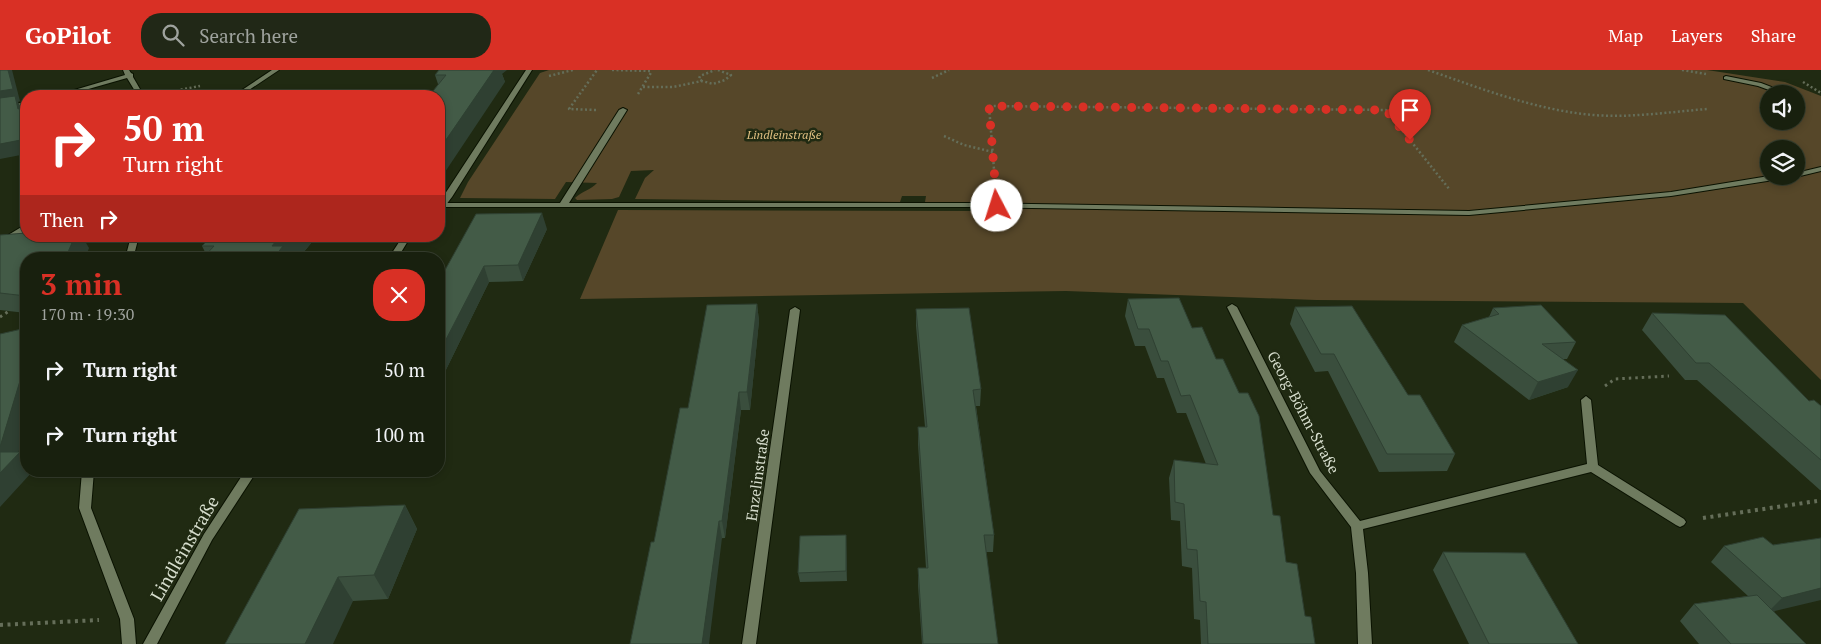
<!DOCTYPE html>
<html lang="en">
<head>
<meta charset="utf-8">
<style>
  body { margin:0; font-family:"PT Serif",serif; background:#212817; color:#f1f3f6; height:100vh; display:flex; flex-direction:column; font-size:19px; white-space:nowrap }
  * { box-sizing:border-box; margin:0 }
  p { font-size:16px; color:#9fa39e }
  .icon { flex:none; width:28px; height:28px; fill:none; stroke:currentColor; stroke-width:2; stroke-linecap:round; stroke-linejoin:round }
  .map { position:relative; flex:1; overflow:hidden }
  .side { position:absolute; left:20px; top:182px; width:425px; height:225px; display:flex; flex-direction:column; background:#18200e; border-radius:20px; box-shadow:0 2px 8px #0003,0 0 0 1px #363e2e }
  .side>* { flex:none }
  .banner { position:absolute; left:20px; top:20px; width:425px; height:152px; border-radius:20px; box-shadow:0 2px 8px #0003,0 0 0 1px #363e2e; background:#d93025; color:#fff; overflow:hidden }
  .buttons { position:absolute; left:1760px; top:15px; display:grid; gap:10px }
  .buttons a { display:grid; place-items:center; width:45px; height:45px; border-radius:50%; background:#18200e; box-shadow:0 2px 8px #0003,0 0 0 1px #363e2e; font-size:25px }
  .pin { position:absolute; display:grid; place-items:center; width:42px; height:42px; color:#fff; margin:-51px -21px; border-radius:50% 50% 50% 0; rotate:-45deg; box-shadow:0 0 5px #0007 }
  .pin .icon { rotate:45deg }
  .me { position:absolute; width:55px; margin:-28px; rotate:355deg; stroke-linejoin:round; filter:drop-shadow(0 0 4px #0008) }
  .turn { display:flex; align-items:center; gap:18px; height:105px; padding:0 20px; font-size:22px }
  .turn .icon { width:65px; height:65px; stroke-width:2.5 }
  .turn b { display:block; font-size:35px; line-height:42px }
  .then { display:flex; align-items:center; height:48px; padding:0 20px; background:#0003; gap:10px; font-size:19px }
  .round { display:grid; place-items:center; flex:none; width:52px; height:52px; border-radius:20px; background:#212817 }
  .head { display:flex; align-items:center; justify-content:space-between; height:85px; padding:0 20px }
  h1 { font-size:30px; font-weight:700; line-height:38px; color:#d93025 }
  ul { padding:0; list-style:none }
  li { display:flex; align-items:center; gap:15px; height:65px; padding:0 20px }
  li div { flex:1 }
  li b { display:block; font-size:19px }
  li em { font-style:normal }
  header { display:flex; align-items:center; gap:30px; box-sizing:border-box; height:70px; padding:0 25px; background:#d93025; color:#fff }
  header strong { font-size:24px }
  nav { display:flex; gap:28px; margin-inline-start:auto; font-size:18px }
  .search { width:350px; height:45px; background:#212817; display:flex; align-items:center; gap:12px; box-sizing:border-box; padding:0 18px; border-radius:20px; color:#9fa39e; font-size:19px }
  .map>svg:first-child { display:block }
  .green { fill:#564729; fill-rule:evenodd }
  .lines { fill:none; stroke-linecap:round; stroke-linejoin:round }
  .service-casing { stroke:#0a1200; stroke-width:2 }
  .minor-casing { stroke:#0a1200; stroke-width:2 }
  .path-far2 { stroke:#656e59; stroke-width:2.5; stroke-dasharray:2 2.5; stroke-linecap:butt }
  .path-far1 { stroke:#656e59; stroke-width:3; stroke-dasharray:2.5 4; stroke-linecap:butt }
  .path { stroke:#656e59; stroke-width:4; stroke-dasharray:3 4.5; stroke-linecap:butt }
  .service { fill:#6f7b5f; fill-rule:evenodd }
  .minor { fill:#6f7b5f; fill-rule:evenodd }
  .wall { fill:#3a4e3d }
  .shaded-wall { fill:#2f4032 }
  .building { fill:#435b47; stroke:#2f4032 }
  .route { stroke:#d93025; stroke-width:9; stroke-dasharray:0 16.2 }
  .labels { text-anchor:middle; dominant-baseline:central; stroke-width:5; stroke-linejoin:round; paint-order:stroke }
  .far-park-label { font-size:12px; font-style:italic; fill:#e1c082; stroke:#202a12 }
  .street-label { font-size:15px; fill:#d6ddcd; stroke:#202a12 }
  .near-street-label { font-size:18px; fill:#d6ddcd; stroke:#202a12 }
</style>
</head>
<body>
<header>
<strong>GoPilot</strong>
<div class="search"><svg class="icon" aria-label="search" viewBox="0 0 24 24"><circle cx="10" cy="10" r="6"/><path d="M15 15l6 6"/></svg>Search here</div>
<nav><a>Map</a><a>Layers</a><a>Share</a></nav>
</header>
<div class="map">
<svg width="1821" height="574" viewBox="0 0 1821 574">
  <rect width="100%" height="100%" fill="#202a12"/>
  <path class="green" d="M 549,0 L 1707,0 L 1785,12 L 1821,26 L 1821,310 L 1743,233 L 1316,230 L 1066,221 L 580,229 L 618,140 L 971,141 L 971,132 L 925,132 L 926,126 L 902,126 L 900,132 L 635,129 L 645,108 L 654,100 L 631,101 L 619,127 L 612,129 L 577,130 L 575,128 C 582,121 591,120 597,113 L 566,112 L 555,129 L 460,128 L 468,112 L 540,3 ZM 1769,24 L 1796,24 L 1796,51 L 1769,51 ZM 1769,79 L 1796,79 L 1796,106 L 1769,106 Z"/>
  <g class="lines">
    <g class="service-casing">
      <path id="service" d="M 1726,6 L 1761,13 L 1787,23 L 1780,24 L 1758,16 L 1724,9 L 1724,7 Z
        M 623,38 L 627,40 L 569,133 L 971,133 L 1469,141 L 1671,122 L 1769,106 L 1790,106 L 1786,108 L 1671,126 L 1469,145 L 971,137 L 443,137 L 439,135 L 443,133 L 560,133 L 619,40 Z
        M 1821,97 L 1821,101 L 1796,107 L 1793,106 L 1796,106 L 1796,103 Z"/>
    </g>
    <g class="minor-casing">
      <path id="minor" d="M 123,0 L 129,0 L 131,3 L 133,4 L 133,7 L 144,26 L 138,26 L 127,8 L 64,26 L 54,26 L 125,5 Z
        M 272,0 L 279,0 L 240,26 L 233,26 Z
        M 526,0 L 532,0 L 452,127 L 442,140 L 439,140 L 439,133 Z
        M 26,32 L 26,36 L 0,41 L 0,37 Z
        M 23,156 L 26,156 L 26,161 L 0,177 L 0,170 Z
        M 131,166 L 139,166 L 133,189 L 125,189 Z
        M 403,166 L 411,166 L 397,189 L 388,189 Z
        M 1232,234 L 1237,237 L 1320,401 L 1360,451 L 1587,394 L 1581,330 L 1586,326 L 1591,330 L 1598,395 L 1684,449 L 1686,452 L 1684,455 L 1680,457 L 1676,455 L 1591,402 L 1363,459 L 1368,503 L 1372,574 L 1358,574 L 1356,503 L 1351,457 L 1310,403 L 1227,237 Z
        M 795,237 L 800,240 L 756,574 L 742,574 L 790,240 Z
        M 82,401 L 94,401 L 91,438 L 134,549 L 136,574 L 122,574 L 120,549 L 79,438 Z
        M 245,401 L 257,401 L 212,470 L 157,574 L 143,574 L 204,464 Z"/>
    </g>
    <path class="path-far2" d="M 612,0 L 651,1
      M 1428,0 C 1482,19 1536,40 1593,45 C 1631,48 1669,42 1707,39
      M 1682,0 L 1706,4
      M 549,6 L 573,0
      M 932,8 L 949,0
      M 702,11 L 699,9 L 700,6 L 715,0
      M 1803,12 L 1821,23
      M 643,17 L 673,17 L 702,11 L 713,14 L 725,10 L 731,5 L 718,0
      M 163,23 L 200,16
      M 638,24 L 652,1
      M 596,40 L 569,39 L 597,0
      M 944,66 L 964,75 L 993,82
      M 995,112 L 989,36 L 1386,40 L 1450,120"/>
    <path class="path-far1" d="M 0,247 L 12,239
      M 1605,316 L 1615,309 L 1669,306"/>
    <path class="path" d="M 1703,448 L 1817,431
      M 0,555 L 99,550"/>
    <use href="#service" class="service"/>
    <use href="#minor" class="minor"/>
  </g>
  <path class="wall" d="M 502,4 L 505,12 L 438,14 L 435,5 Z
    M 547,159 L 523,211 L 489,212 L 439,314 L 439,211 Z
    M 0,165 L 89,178 L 26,189 L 26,243 L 0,240 Z
    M 212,166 L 317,166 L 298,189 L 206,184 L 202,176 Z
    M 1179,228 L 1273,445 L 1286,492 L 1305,546 L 1315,574 L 1201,574 L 1200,550 L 1194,549 L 1192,498 L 1182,496 L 1180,451 L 1171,450 L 1169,408 L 1174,390 L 1206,394 L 1186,343 L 1177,343 L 1164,308 L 1157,308 L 1145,276 L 1135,276 L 1125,246 L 1128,229 Z
    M 757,234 L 759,251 L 750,340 L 741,340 L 725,468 L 654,472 L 688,338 Z
    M 1295,237 L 1408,325 L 1455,384 L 1447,401 L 1379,402 L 1328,301 L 1315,302 L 1290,254 Z
    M 1493,238 L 1576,272 L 1567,289 L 1563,289 L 1568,317 L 1529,330 L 1454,272 L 1462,255 L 1489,247 Z
    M 916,239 L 981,319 L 980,336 L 976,336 L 994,465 L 993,482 L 986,482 L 998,574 L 922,574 L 918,515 L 918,498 L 926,498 L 918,374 L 918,357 L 925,357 L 916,256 Z
    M 1652,243 L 1809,331 L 1821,336 L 1821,420 L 1820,420 L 1697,310 L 1685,310 L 1642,260 Z
    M 405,435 L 417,459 L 388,529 L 353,531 L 225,574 Z
    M 846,465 L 847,511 L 800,512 L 798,503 Z
    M 1821,468 L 1774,542 L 1806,574 L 1699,574 L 1680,551 L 1694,534 L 1748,526 L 1711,492 L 1724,476 L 1773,475 Z
    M 1443,482 L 1578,574 L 1469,574 L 1433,500 Z"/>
  <path class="shaded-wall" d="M 8,0 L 12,0 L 20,31 L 18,32 L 22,39 L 26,51 L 0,35 L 0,21 Z
    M 491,0 L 507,0 L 502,4 L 505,12 L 439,111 L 439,80 Z
    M 26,69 L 26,84 L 0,89 L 0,74 Z
    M 542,143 L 547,159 L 523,211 L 518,195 Z
    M 75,166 L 82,166 L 89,178 L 85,189 L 65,189 Z
    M 280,166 L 317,166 L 298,189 L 273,189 L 272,176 Z
    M 484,196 L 489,212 L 439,314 L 439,283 Z
    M 757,234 L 759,251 L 750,340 L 747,322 Z
    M 26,291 L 26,354 L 18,384 L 20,382 L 26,390 L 26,401 L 33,401 L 0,437 L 0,377 Z
    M 1578,300 L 1568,317 L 1529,330 L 1538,312 Z
    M 739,322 L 741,340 L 725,468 L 722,451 Z
    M 405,435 L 417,459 L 388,529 L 374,505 Z
    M 719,451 L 722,468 L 709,574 L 702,574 Z
    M 846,465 L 846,474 L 847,511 L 846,501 Z
    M 338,507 L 353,531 L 333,574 L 305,574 Z
    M 1821,518 L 1821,530 L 1767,543 L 1782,528 Z"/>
  <path class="building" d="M 0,0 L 8,0 L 13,19 L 0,21 Z
    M 439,0 L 494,0 L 439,80 L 439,26 L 429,26 L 446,5 L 435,5 Z
    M 15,26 L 18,39 L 26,37 L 26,69 L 0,74 L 0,28 Z
    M 542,143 L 518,195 L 484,196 L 439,283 L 439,211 L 476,144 Z
    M 26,163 L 26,166 L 75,166 L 65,189 L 26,189 L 26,226 L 0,223 L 0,165 Z
    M 212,166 L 280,166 L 272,176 L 283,176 L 273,189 L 202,189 L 214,176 L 202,176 Z
    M 1179,228 L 1192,258 L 1202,257 L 1216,289 L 1223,289 L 1239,323 L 1248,323 L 1259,346 L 1273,445 L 1280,446 L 1286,492 L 1297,494 L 1305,546 L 1311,547 L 1315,574 L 1208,574 L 1206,532 L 1200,531 L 1197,480 L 1187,479 L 1184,434 L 1175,432 L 1174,390 L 1218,395 L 1190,325 L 1181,326 L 1168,291 L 1161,291 L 1149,259 L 1138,259 L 1128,229 Z
    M 757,234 L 747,322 L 739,322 L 722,451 L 719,451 L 702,574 L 630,574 L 651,472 L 654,472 L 680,338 L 688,338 L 707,235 Z
    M 1541,235 L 1576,272 L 1542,274 L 1578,300 L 1538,312 L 1462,255 L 1499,244 L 1493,238 Z
    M 1352,236 L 1408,325 L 1420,325 L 1455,384 L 1387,384 L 1334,284 L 1321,284 L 1295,237 Z
    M 969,238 L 981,319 L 973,320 L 994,465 L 984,465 L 998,574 L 923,574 L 918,498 L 928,498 L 918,357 L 927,357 L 916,239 Z
    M 1652,243 L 1725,245 L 1809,331 L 1814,330 L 1821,336 L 1821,390 L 1709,293 L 1696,293 Z
    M 26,258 L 26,291 L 0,377 L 0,264 Z
    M 0,382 L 20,382 L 0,403 Z
    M 405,435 L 374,505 L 338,507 L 305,574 L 225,574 L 299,439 Z
    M 846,465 L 846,501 L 798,503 L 800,466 Z
    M 1763,467 L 1773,475 L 1821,468 L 1821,518 L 1782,528 L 1724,476 Z
    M 1443,482 L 1525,483 L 1578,574 L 1489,574 Z
    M 1757,525 L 1806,574 L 1731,574 L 1694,534 Z"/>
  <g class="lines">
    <path class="route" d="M 997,136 L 989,36 L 1386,40 L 1410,70"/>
  </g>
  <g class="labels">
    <g class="far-park-label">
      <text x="784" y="64">Lindleinstraße</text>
    </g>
    <g class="street-label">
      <text transform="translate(1304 342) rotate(62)">Georg-Böhm-Straße</text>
      <text transform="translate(757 405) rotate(-82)">Enzelinstraße</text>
    </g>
    <g class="near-street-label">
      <text transform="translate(184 478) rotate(-60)">Lindleinstraße</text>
    </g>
  </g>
</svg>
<div class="buttons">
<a><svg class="icon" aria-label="sound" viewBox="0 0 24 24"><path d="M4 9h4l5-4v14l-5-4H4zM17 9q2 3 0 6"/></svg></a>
<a><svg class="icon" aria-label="layers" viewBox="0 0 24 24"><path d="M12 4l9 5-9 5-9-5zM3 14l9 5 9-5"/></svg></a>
</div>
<div class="pin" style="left:1410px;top:70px;background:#d93025"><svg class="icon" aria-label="arrive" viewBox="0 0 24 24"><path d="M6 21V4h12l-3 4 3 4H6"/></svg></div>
<svg class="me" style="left:997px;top:136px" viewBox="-20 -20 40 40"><circle r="19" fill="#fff"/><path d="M0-13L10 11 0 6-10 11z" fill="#d93025"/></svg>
<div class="banner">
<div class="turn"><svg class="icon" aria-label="right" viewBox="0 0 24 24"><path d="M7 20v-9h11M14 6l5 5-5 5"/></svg><div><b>50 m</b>Turn right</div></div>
<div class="then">Then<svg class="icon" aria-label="right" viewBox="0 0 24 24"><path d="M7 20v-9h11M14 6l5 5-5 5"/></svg></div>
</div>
<section class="side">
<div class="head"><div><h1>3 min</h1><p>170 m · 19:30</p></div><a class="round" style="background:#d93025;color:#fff"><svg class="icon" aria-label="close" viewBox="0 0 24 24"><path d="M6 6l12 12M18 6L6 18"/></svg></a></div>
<ul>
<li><svg class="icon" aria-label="right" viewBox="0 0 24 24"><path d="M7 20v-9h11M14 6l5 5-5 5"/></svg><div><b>Turn right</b></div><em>50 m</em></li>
<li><svg class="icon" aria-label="right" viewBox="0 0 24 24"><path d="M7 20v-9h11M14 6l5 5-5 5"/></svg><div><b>Turn right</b></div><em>100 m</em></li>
</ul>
</section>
</div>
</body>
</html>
